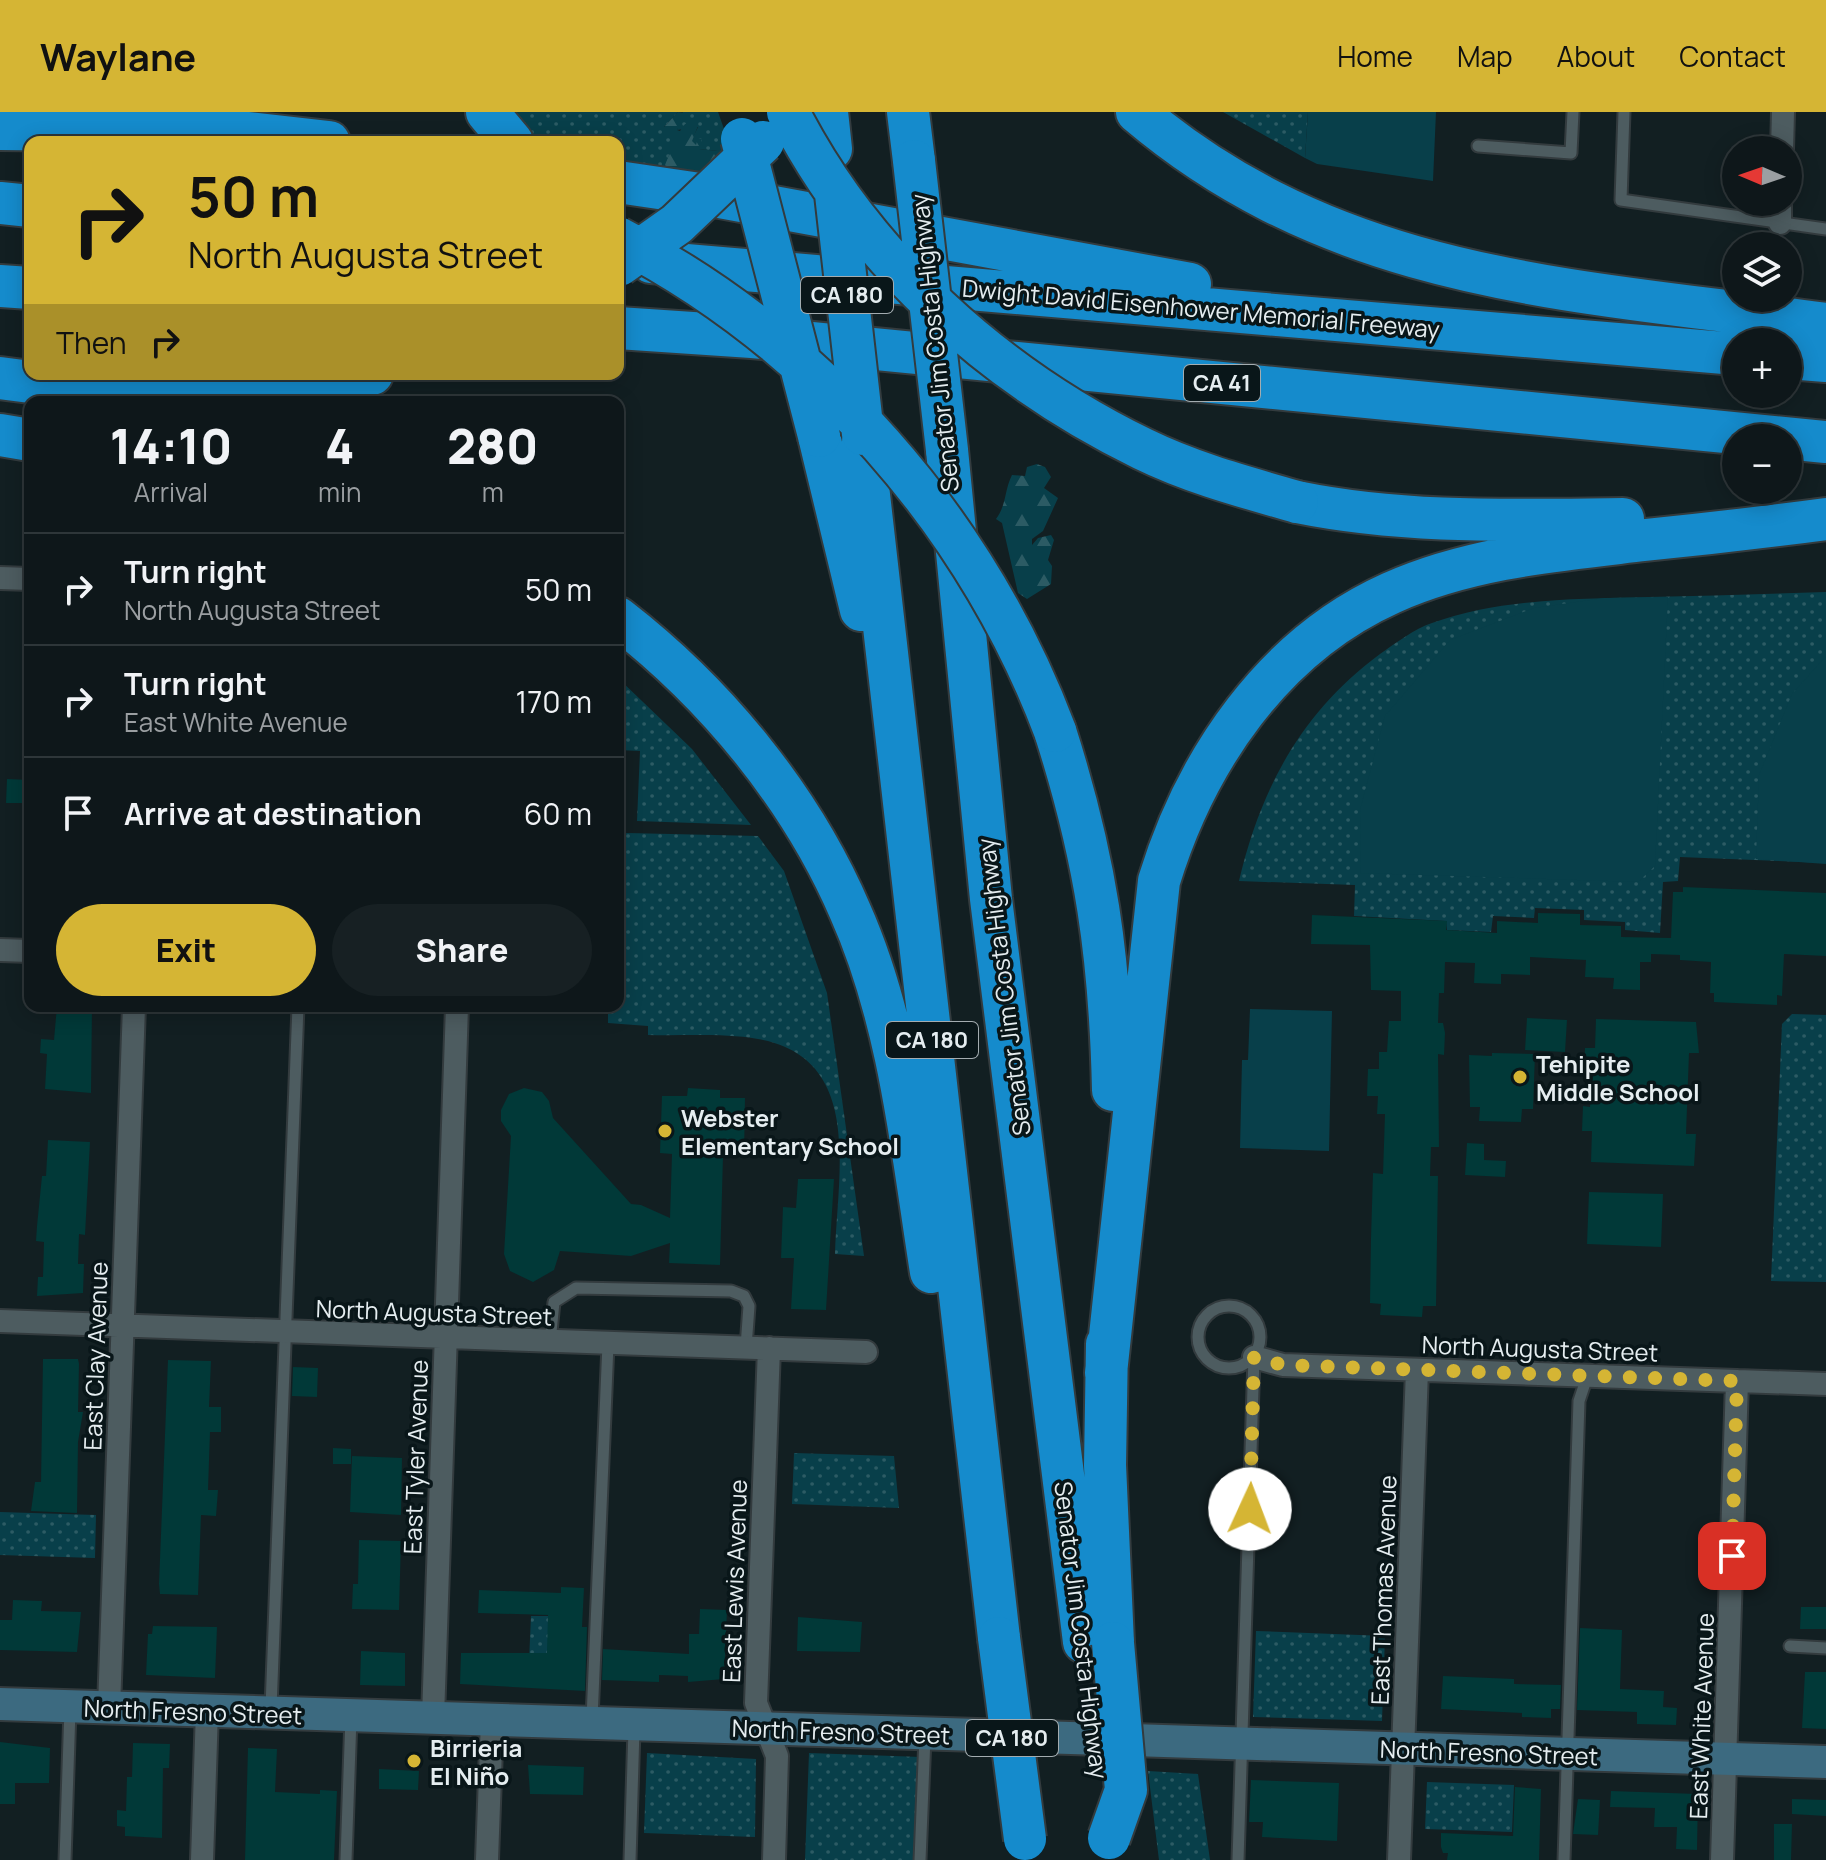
<!DOCTYPE html>
<html lang="en">
<head>
<meta charset="utf-8">
<style>
  body { margin:0; font-family:Manrope,sans-serif; background:#172023; color:#f1f3f6; height:100vh; display:flex; flex-direction:column; font-size:30px; white-space:nowrap }
  * { box-sizing:border-box; margin:0 }
  p { font-size:26px; color:#9b9fa2 }
  .icon { flex:none; width:44px; height:44px; fill:none; stroke:currentColor; stroke-width:2; stroke-linecap:round; stroke-linejoin:round }
  .map { position:relative; flex:1; overflow:hidden }
  .details { position:absolute; left:24px; top:284px; width:600px; height:616px; display:flex; flex-direction:column; background:#0e171a; border-radius:16px; box-shadow:0 4px 20px #0003,0 0 0 2px #2e3639 }
  .details>* { flex:none }
  .guide { position:absolute; left:24px; top:24px; width:600px; height:244px; border-radius:16px; box-shadow:0 4px 20px #0003,0 0 0 2px #2e3639; background:#d5b534; color:#111; overflow:hidden }
  .needle { width:52px; rotate:272deg }
  .buttons { position:absolute; left:1722px; top:24px; display:grid; gap:16px }
  .buttons a { display:grid; place-items:center; width:80px; height:80px; border-radius:50%; background:#0e171a; box-shadow:0 4px 20px #0003,0 0 0 2px #2e3639; font-size:40px }
  .pin { position:absolute; display:grid; place-items:center; width:68px; height:68px; color:#fff; margin:-34px; border-radius:16px; box-shadow:0 4px 12px #0006 }
  .me { position:absolute; width:88px; margin:-44px; rotate:2deg; stroke-linejoin:round; filter:drop-shadow(0 0 6px #0008) }
  .turn { display:flex; align-items:center; gap:28px; height:168px; padding:0 32px; font-size:36px }
  .turn .icon { width:104px; height:104px; stroke-width:2.5 }
  .turn b { display:block; font-size:56px; line-height:68px }
  .then { display:flex; align-items:center; height:76px; padding:0 32px; background:#0003; gap:16px; font-size:30px }
  .eta { display:flex; justify-content:space-evenly; align-items:center; height:136px; text-align:center }
  .eta b { font-size:48px; font-weight:800; line-height:56px }
  .action { display:flex; gap:16px; margin-top:auto; padding:16px 32px }
  .action a { flex:1; height:92px; border-radius:48px; background:#d5b534; color:#111; font-size:32px; font-weight:800; line-height:92px; text-align:center }
  .action a+a { background:#172023; color:#f1f3f6 }
  ul { padding:0; list-style:none }
  li { display:flex; align-items:center; gap:24px; height:112px; padding:0 32px; border-top:2px solid #2e3639 }
  li div { flex:1 }
  li b { display:block; font-size:30px }
  li em { font-style:normal }
  header { display:flex; align-items:center; gap:48px; box-sizing:border-box; height:112px; padding:0 40px; background:#d5b534; color:#111 }
  header strong { font-size:38px }
  nav { display:flex; gap:44px; margin-inline-start:auto; font-size:28px }
  .map>svg:first-child { display:block }
  .grass { fill:url(#grass-dots) }
  .forest { fill:url(#forest-firs) }
  .park { fill:#083f4a }
  .building { fill:#013938 }
  .lines { fill:none; stroke-linecap:round; stroke-linejoin:round }
  .lane-casing { stroke:#333b3e; stroke-width:15 }
  .street-casing { stroke:#333b3e; stroke-width:26 }
  .secondary-casing { stroke:#333b3e; stroke-width:36 }
  .highway-casing { stroke:#333b3e; stroke-width:46 }
  .lane { stroke:#4d5c60; stroke-width:11 }
  .street { stroke:#4d5c60; stroke-width:22 }
  .secondary { stroke:#3c6a80; stroke-width:32 }
  .highway { stroke:#158bcc; stroke-width:42 }
  .highway-bridge-casing { stroke:#333b3e; stroke-width:46; stroke-linecap:butt }
  .highway-bridge { stroke:#158bcc; stroke-width:42 }
  .route { stroke:#d5b534; stroke-width:14; stroke-dasharray:0 25.2 }
  .poi-dot { fill:#d5b534; stroke:#091619; stroke-width:3 }
  .labels { text-anchor:middle; dominant-baseline:central; stroke-width:7; stroke-linejoin:round; paint-order:stroke }
  .shield { fill:#091619; stroke:#a3acb0; stroke-width:2 }
  .shield-label { font-size:22px; font-weight:bold; fill:#e5edf0 }
  .street-label { font-size:24px; fill:#e5edf0; stroke:#091619 }
  .poi-label { font-size:24px; font-weight:bold; fill:#e5edf0; stroke:#091619; text-anchor:start }
</style>
</head>
<body>
<header>
<strong>Waylane</strong>
<nav><a>Home</a><a>Map</a><a>About</a><a>Contact</a></nav>
</header>
<div class="map">
<svg width="1826" height="1748" viewBox="0 0 1826 1748">
  <defs>
    <pattern id="grass-dots" width="8" height="8" patternUnits="userSpaceOnUse" patternTransform="scale(2)"><rect width="8" height="8" fill="#083f4a"/><path d="M2 2h.1M6 6h.1" fill="none" stroke="#2c5b64" stroke-width="1.8" stroke-linecap="round"/></pattern>
    <pattern id="forest-firs" width="22" height="20" patternUnits="userSpaceOnUse" patternTransform="scale(2)"><rect width="22" height="20" fill="#083f4a"/><path d="M5 1l3.5 6h-7zM16 11l3.5 6h-7z" fill="#2c5b64"/></pattern>
  </defs>
  <rect width="100%" height="100%" fill="#121f22"/>
  <path class="grass" d="M 503,0 L 678,0 L 664,15 L 664,23 L 677,23 L 677,68 L 618,57 L 618,30 L 534,30 Z
    M 683,0 L 718,0 L 730,34 L 718,39 L 698,37 L 691,29 L 698,15 L 677,18 Z
    M 1223,0 L 1308,0 L 1305,46 Z
    M 1826,480 L 1826,751 L 1680,745 L 1678,769 L 1663,770 L 1660,821 L 1625,818 L 1625,810 L 1584,808 L 1584,798 L 1535,796 L 1534,806 L 1493,804 L 1491,820 L 1447,818 L 1446,809 L 1354,804 L 1355,773 L 1239,769 C 1261,675 1302,600 1380,542 C 1396,531 1414,517 1432,511 C 1501,486 1578,487 1649,485 C 1708,484 1767,482 1826,480 Z
    M 618,566 L 692,637 L 751,713 L 637,709 L 640,639 L 618,638 Z
    M 627,721 L 758,724 L 784,759 L 827,881 L 864,1144 L 835,1142 C 837,1062 865,946 758,927 C 723,921 684,924 648,923 L 648,914 L 608,911 L 608,900 L 567,899 L 567,894 L 618,894 L 618,723 Z
    M 1792,902 L 1826,903 L 1826,1170 L 1771,1169 L 1782,912 Z
    M 794,1341 L 894,1344 L 899,1396 L 792,1392 Z
    M 0,1400 L 96,1403 L 95,1446 L 0,1443 Z
    M 531,1504 L 552,1504 L 549,1573 L 528,1572 Z
    M 1256,1519 L 1385,1524 L 1382,1609 L 1253,1605 Z
    M 647,1641 L 756,1647 L 755,1725 L 644,1721 Z
    M 809,1641 L 921,1645 L 917,1748 L 805,1748 Z
    M 1148,1659 L 1198,1662 L 1210,1748 L 1159,1748 Z
    M 1427,1670 L 1514,1673 L 1512,1720 L 1425,1717 Z"/>
  <path class="forest" d="M 678,0 L 686,1 L 677,18 L 680,19 L 685,12 L 695,11 L 698,14 L 692,29 L 696,33 L 698,26 L 702,27 L 699,37 L 718,39 L 722,33 L 730,34 L 702,71 L 677,68 L 665,53 L 677,23 L 664,23 L 664,15 Z
    M 1037,352 L 1045,355 L 1051,365 L 1044,376 L 1058,386 L 1043,419 L 1032,427 L 1032,433 L 1038,426 L 1051,423 L 1054,428 L 1048,448 L 1052,454 L 1051,472 L 1027,487 L 1018,481 L 1002,411 L 996,407 C 1007,392 1004,379 1012,363 L 1025,364 L 1027,355 Z"/>
  <path class="park" d="M 1308,0 L 1436,0 L 1433,69 L 1317,52 L 1305,46 Z
    M 1668,485 L 1655,754 L 1638,770 L 1360,761 L 1361,694 L 1385,604 L 1450,528 L 1534,496 L 1604,486 Z
    M 1826,544 L 1826,752 L 1756,747 L 1759,663 L 1792,582 Z
    M 1250,897 L 1332,899 L 1329,1039 L 1240,1036 L 1242,948 L 1248,948 Z"/>
  <path class="building" d="M 7,667 L 30,668 L 30,691 L 6,691 Z
    M 1683,775 L 1826,781 L 1826,844 L 1784,842 L 1782,884 L 1777,883 L 1777,893 L 1714,890 L 1714,881 L 1710,881 L 1711,850 L 1680,848 L 1680,843 L 1651,842 L 1651,850 L 1640,850 L 1640,878 L 1613,877 L 1614,866 L 1585,865 L 1586,848 L 1530,845 L 1530,863 L 1501,862 L 1501,872 L 1474,871 L 1475,851 L 1445,850 L 1444,881 L 1439,881 L 1438,911 L 1443,911 L 1445,921 L 1444,943 L 1438,942 L 1439,1035 L 1431,1035 L 1430,1064 L 1438,1064 L 1436,1194 L 1423,1194 L 1422,1205 L 1380,1203 L 1381,1192 L 1370,1191 L 1371,1126 L 1373,1061 L 1383,1062 L 1385,1002 L 1377,1002 L 1378,984 L 1367,984 L 1368,957 L 1379,957 L 1379,940 L 1387,940 L 1389,909 L 1401,909 L 1401,879 L 1371,878 L 1370,833 L 1311,832 L 1312,803 L 1447,809 L 1446,818 L 1497,821 L 1497,809 L 1538,811 L 1538,801 L 1580,802 L 1580,813 L 1621,814 L 1621,825 L 1671,826 L 1673,780 L 1683,780 Z
    M 57,894 L 92,894 L 91,981 L 45,977 L 47,942 L 40,941 L 41,927 L 54,928 Z
    M 1527,906 L 1567,908 L 1565,940 L 1525,938 Z
    M 1596,907 L 1696,910 L 1699,941 L 1689,941 L 1686,1022 L 1696,1022 L 1694,1054 L 1591,1050 L 1592,1019 L 1582,1019 L 1583,994 L 1590,995 L 1592,960 L 1584,960 L 1585,936 L 1595,936 Z
    M 1492,941 L 1535,942 L 1533,997 L 1522,997 L 1521,1010 L 1479,1009 L 1480,995 L 1470,995 L 1469,943 L 1492,944 Z
    M 524,976 L 542,980 L 549,989 L 553,1006 L 631,1092 L 641,1093 L 670,1106 L 672,1042 L 660,1041 L 662,984 L 687,984 L 688,976 L 720,978 L 720,986 L 745,986 L 744,1044 L 723,1044 L 720,1153 L 669,1151 L 670,1131 L 631,1144 L 560,1139 L 554,1158 L 533,1170 L 510,1159 L 504,1142 L 511,1024 L 501,1009 L 501,998 L 509,982 Z
    M 48,1028 L 90,1030 L 85,1123 L 79,1122 L 78,1152 L 84,1152 L 83,1181 L 37,1184 L 38,1165 L 43,1165 L 44,1130 L 36,1129 L 37,1114 L 42,1064 L 46,1064 Z
    M 1467,1031 L 1484,1032 L 1484,1048 L 1506,1049 L 1505,1065 L 1465,1063 Z
    M 798,1067 L 834,1067 L 826,1198 L 791,1197 L 794,1146 L 781,1146 L 783,1095 L 796,1096 Z
    M 1589,1080 L 1663,1082 L 1661,1135 L 1587,1132 Z
    M 43,1247 L 78,1247 L 79,1252 L 78,1300 L 83,1300 L 78,1330 L 77,1401 L 31,1399 L 35,1370 L 41,1370 Z
    M 168,1248 L 211,1249 L 209,1295 L 221,1295 L 221,1320 L 210,1320 L 208,1378 L 218,1378 L 216,1404 L 201,1403 L 198,1483 L 160,1482 L 159,1472 Z
    M 293,1255 L 318,1256 L 317,1285 L 292,1284 Z
    M 333,1336 L 351,1337 L 351,1352 L 333,1352 Z
    M 352,1344 L 402,1346 L 401,1403 L 350,1400 Z
    M 359,1428 L 401,1429 L 399,1498 L 352,1497 L 353,1472 L 358,1472 Z
    M 561,1475 L 584,1476 L 582,1515 L 587,1515 L 585,1579 L 460,1572 L 461,1541 L 547,1541 L 548,1503 L 478,1501 L 479,1478 L 561,1481 Z
    M 13,1488 L 42,1489 L 41,1499 L 81,1500 L 77,1540 L 0,1538 L 0,1508 L 12,1508 Z
    M 1801,1495 L 1826,1495 L 1826,1517 L 1800,1517 Z
    M 700,1497 L 727,1498 L 724,1567 L 688,1570 L 688,1564 L 659,1563 L 659,1570 L 602,1568 L 603,1537 L 689,1542 L 689,1522 L 699,1522 Z
    M 798,1505 L 862,1510 L 860,1540 L 797,1539 Z
    M 153,1514 L 217,1515 L 215,1566 L 146,1563 L 148,1522 L 152,1522 Z
    M 1580,1516 L 1622,1518 L 1620,1577 L 1664,1579 L 1663,1595 L 1677,1596 L 1676,1613 L 1637,1612 L 1637,1600 L 1577,1598 Z
    M 361,1539 L 405,1541 L 405,1574 L 360,1573 Z
    M 1805,1560 L 1826,1560 L 1826,1617 L 1802,1616 Z
    M 1443,1564 L 1514,1567 L 1514,1572 L 1561,1573 L 1560,1597 L 1551,1597 L 1551,1606 L 1522,1605 L 1522,1601 L 1441,1597 Z
    M 0,1630 L 50,1636 L 49,1671 L 15,1671 L 15,1692 L 0,1692 Z
    M 133,1631 L 170,1632 L 169,1656 L 163,1656 L 162,1726 L 125,1724 L 125,1715 L 117,1714 L 117,1698 L 126,1699 L 127,1665 L 132,1665 Z
    M 248,1636 L 277,1637 L 275,1680 L 320,1682 L 320,1678 L 337,1679 L 334,1748 L 245,1748 Z
    M 528,1653 L 584,1655 L 583,1683 L 530,1682 Z
    M 379,1657 L 419,1659 L 418,1678 L 379,1677 Z
    M 1251,1668 L 1339,1671 L 1337,1729 L 1262,1725 L 1263,1710 L 1249,1710 Z
    M 1515,1675 L 1541,1677 L 1539,1748 L 1447,1748 L 1448,1741 L 1443,1741 L 1441,1735 L 1441,1721 L 1513,1724 Z
    M 1611,1679 L 1698,1682 L 1697,1738 L 1676,1737 L 1677,1715 L 1654,1715 L 1655,1696 L 1610,1695 Z
    M 1578,1687 L 1600,1688 L 1598,1723 L 1573,1722 Z
    M 1792,1687 L 1826,1688 L 1826,1704 L 1792,1702 Z
    M 1774,1712 L 1792,1712 L 1791,1748 L 1774,1748 Z"/>
  <g class="lines">
    <g class="lane-casing">
      <path id="lane" d="M 1624,0 L 1621,88 L 1826,117
        M 1478,34 L 1571,41 L 1573,0
        M1198 1225a31 31 0 1 1 62 0a31 31 0 1 1-62 0Z
        M 550,1230 L 554,1190 L 576,1176 L 731,1179 L 744,1184 L 749,1194 L 746,1235
        M 1790,1534 L 1826,1536
        M 271,1596 L 298,894
        M 592,1607 L 608,1232
        M 65,1748 L 70,1597
        M 346,1748 L 351,1605
        M 630,1748 L 634,1617
        M 920,1748 L 925,1625
        M 1238,1748 L 1254,1245
        M 1564,1748 L 1579,1289 L 1587,1265"/>
    </g>
    <g class="street-casing">
      <path id="street" d="M 1782,38 L 1783,0
        M 1780,111 L 1780,90
        M 0,466 L 30,467
        M 0,838 L 30,839
        M 0,1209 L 866,1240
        M 769,1236 L 756,1591 L 777,1644 L 774,1748
        M 1254,1245 L 1283,1253 L 1826,1272
        M 109,1596 L 134,894
        M 433,1606 L 457,894
        M 202,1748 L 207,1599
        M 487,1748 L 492,1608
        M 1399,1748 L 1417,1258
        M 1722,1748 L 1737,1269"/>
    </g>
    <g class="secondary-casing">
      <path id="secondary" d="M 0,1592 L 1826,1650"/>
    </g>
    <g class="highway-casing">
      <path id="highway" d="M 487,0 L 512,30
        M 827,0 L 831,37
        M 908,0 L 914,49
        M 1137,0 C 1340,172 1575,177 1826,212
        M 0,17 L 239,20 L 329,30
        M 618,70 L 720,85 L 1190,172
        M 0,91 L 30,94
        M 651,150 L 1736,242
        M 0,174 L 30,176
        M 618,216 L 752,225 L 1826,330
        M 1788,246 L 1826,249
        M 0,266 C 133,284 240,291 372,262
        M 0,323 L 30,328
        M 819,324 L 861,498
        M 863,330 L 999,1526
        M 947,338 L 991,787 L 1084,1530
        M 1297,390 C 1405,412 1513,408 1623,407
        M 618,506 C 716,582 801,685 850,799 C 900,911 912,1040 931,1160
        M 1055,619 C 1096,747 1110,845 1113,978
        M 1107,1232 L 1105,1353 L 1113,1531
        M 1106,1261 L 1159,769 C 1196,648 1273,534 1391,481 C 1471,445 1560,438 1645,428 C 1706,422 1766,415 1826,407"/>
    </g>
    <use href="#lane" class="lane"/>
    <use href="#street" class="street"/>
    <use href="#secondary" class="secondary"/>
    <use href="#highway" class="highway"/>
    <g class="highway-bridge-casing">
      <path id="highway-bridge" d="M 788,0 C 863,147 995,265 1143,337 C 1192,361 1245,375 1297,390
        M 742,27 L 819,324
        M 914,49 L 947,338
        M 836,82 L 863,322
        M 618,126 C 817,229 976,410 1055,619
        M 619,153 L 677,112 L 763,30
        M 999,1526 L 1025,1727
        M 1109,1726 L 1126,1678 L 1113,1531"/>
    </g>
    <use href="#highway-bridge" class="highway-bridge"/>
  </g>
  <g class="lines">
    <path class="route" d="M 1250,1397 L 1254,1245 L 1283,1253 L 1737,1269 L 1732,1444"/>
  </g>
  <g class="poi-dot">
    <circle cx="1520" cy="965" r="8"/>
    <circle cx="665" cy="1019" r="8"/>
    <circle cx="414" cy="1649" r="8"/>
  </g>
  <g class="labels">
    <g class="shield">
      <rect x="801" y="165" width="92" height="36" rx="6"/>
      <rect x="1184" y="253" width="76" height="36" rx="6"/>
      <rect x="886" y="910" width="92" height="36" rx="6"/>
      <rect x="966" y="1608" width="92" height="36" rx="6"/>
    </g>
    <g class="shield-label">
      <text x="847" y="183">CA 180</text>
      <text x="1222" y="271">CA 41</text>
      <text x="932" y="928">CA 180</text>
      <text x="1012" y="1626">CA 180</text>
    </g>
    <g class="street-label">
      <text transform="translate(1201 196) rotate(5)">Dwight David Eisenhower Memorial Freeway</text>
      <text transform="translate(934 231) rotate(-96)">Senator Jim Costa Highway</text>
      <text transform="translate(1003 875) rotate(-97)">Senator Jim Costa Highway</text>
      <text transform="translate(434 1200) rotate(2)">North Augusta Street</text>
      <text transform="translate(1540 1236) rotate(2)">North Augusta Street</text>
      <text transform="translate(95 1244) rotate(-88)">East Clay Avenue</text>
      <text transform="translate(415 1345) rotate(-88)">East Tyler Avenue</text>
      <text transform="translate(734 1469) rotate(-88)">East Lewis Avenue</text>
      <text transform="translate(1383 1478) rotate(-88)">East Thomas Avenue</text>
      <text transform="translate(1082 1518) rotate(83)">Senator Jim Costa Highway</text>
      <text transform="translate(193 1599) rotate(2)">North Fresno Street</text>
      <text transform="translate(1701 1604) rotate(-88)">East White Avenue</text>
      <text transform="translate(841 1619) rotate(2)">North Fresno Street</text>
      <text transform="translate(1489 1640) rotate(2)">North Fresno Street</text>
    </g>
    <g class="poi-label">
      <text x="1536" y="951">Tehipite<tspan x="1536" dy="28">Middle School</tspan></text>
      <text x="681" y="1005">Webster<tspan x="681" dy="28">Elementary School</tspan></text>
      <text x="430" y="1635">Birrieria<tspan x="430" dy="28">El Niño</tspan></text>
    </g>
  </g>
</svg>
<div class="buttons">
<a><svg class="needle" viewBox="-14 -14 28 28"><path d="M0-13l5 13h-10z" fill="#e53935"/><path d="M0 13l5-13h-10z" fill="#9b9fa2"/></svg></a>
<a><svg class="icon" aria-label="layers" viewBox="0 0 24 24"><path d="M12 4l9 5-9 5-9-5zM3 14l9 5 9-5"/></svg></a>
<a>+</a>
<a>−</a>
</div>
<div class="pin" style="left:1732px;top:1444px;background:#d93025"><svg class="icon" aria-label="arrive" viewBox="0 0 24 24"><path d="M6 21V4h12l-3 4 3 4H6"/></svg></div>
<svg class="me" style="left:1250px;top:1397px" viewBox="-20 -20 40 40"><circle r="19" fill="#fff"/><path d="M0-13L10 11 0 6-10 11z" fill="#d5b534"/></svg>
<div class="guide">
<div class="turn"><svg class="icon" aria-label="right" viewBox="0 0 24 24"><path d="M7 20v-9h11M14 6l5 5-5 5"/></svg><div><b>50 m</b>North Augusta Street</div></div>
<div class="then">Then<svg class="icon" aria-label="right" viewBox="0 0 24 24"><path d="M7 20v-9h11M14 6l5 5-5 5"/></svg></div>
</div>
<section class="details">
<div class="eta">
<div><b>14:10</b><p>Arrival</p></div>
<div><b>4</b><p>min</p></div>
<div><b>280</b><p>m</p></div>
</div>
<ul>
<li><svg class="icon" aria-label="right" viewBox="0 0 24 24"><path d="M7 20v-9h11M14 6l5 5-5 5"/></svg><div><b>Turn right</b><p>North Augusta Street</p></div><em>50 m</em></li>
<li><svg class="icon" aria-label="right" viewBox="0 0 24 24"><path d="M7 20v-9h11M14 6l5 5-5 5"/></svg><div><b>Turn right</b><p>East White Avenue</p></div><em>170 m</em></li>
<li><svg class="icon" aria-label="arrive" viewBox="0 0 24 24"><path d="M6 21V4h12l-3 4 3 4H6"/></svg><div><b>Arrive at destination</b></div><em>60 m</em></li>
</ul>
<div class="action"><a>Exit</a><a>Share</a></div>
</section>
</div>
</body>
</html>
